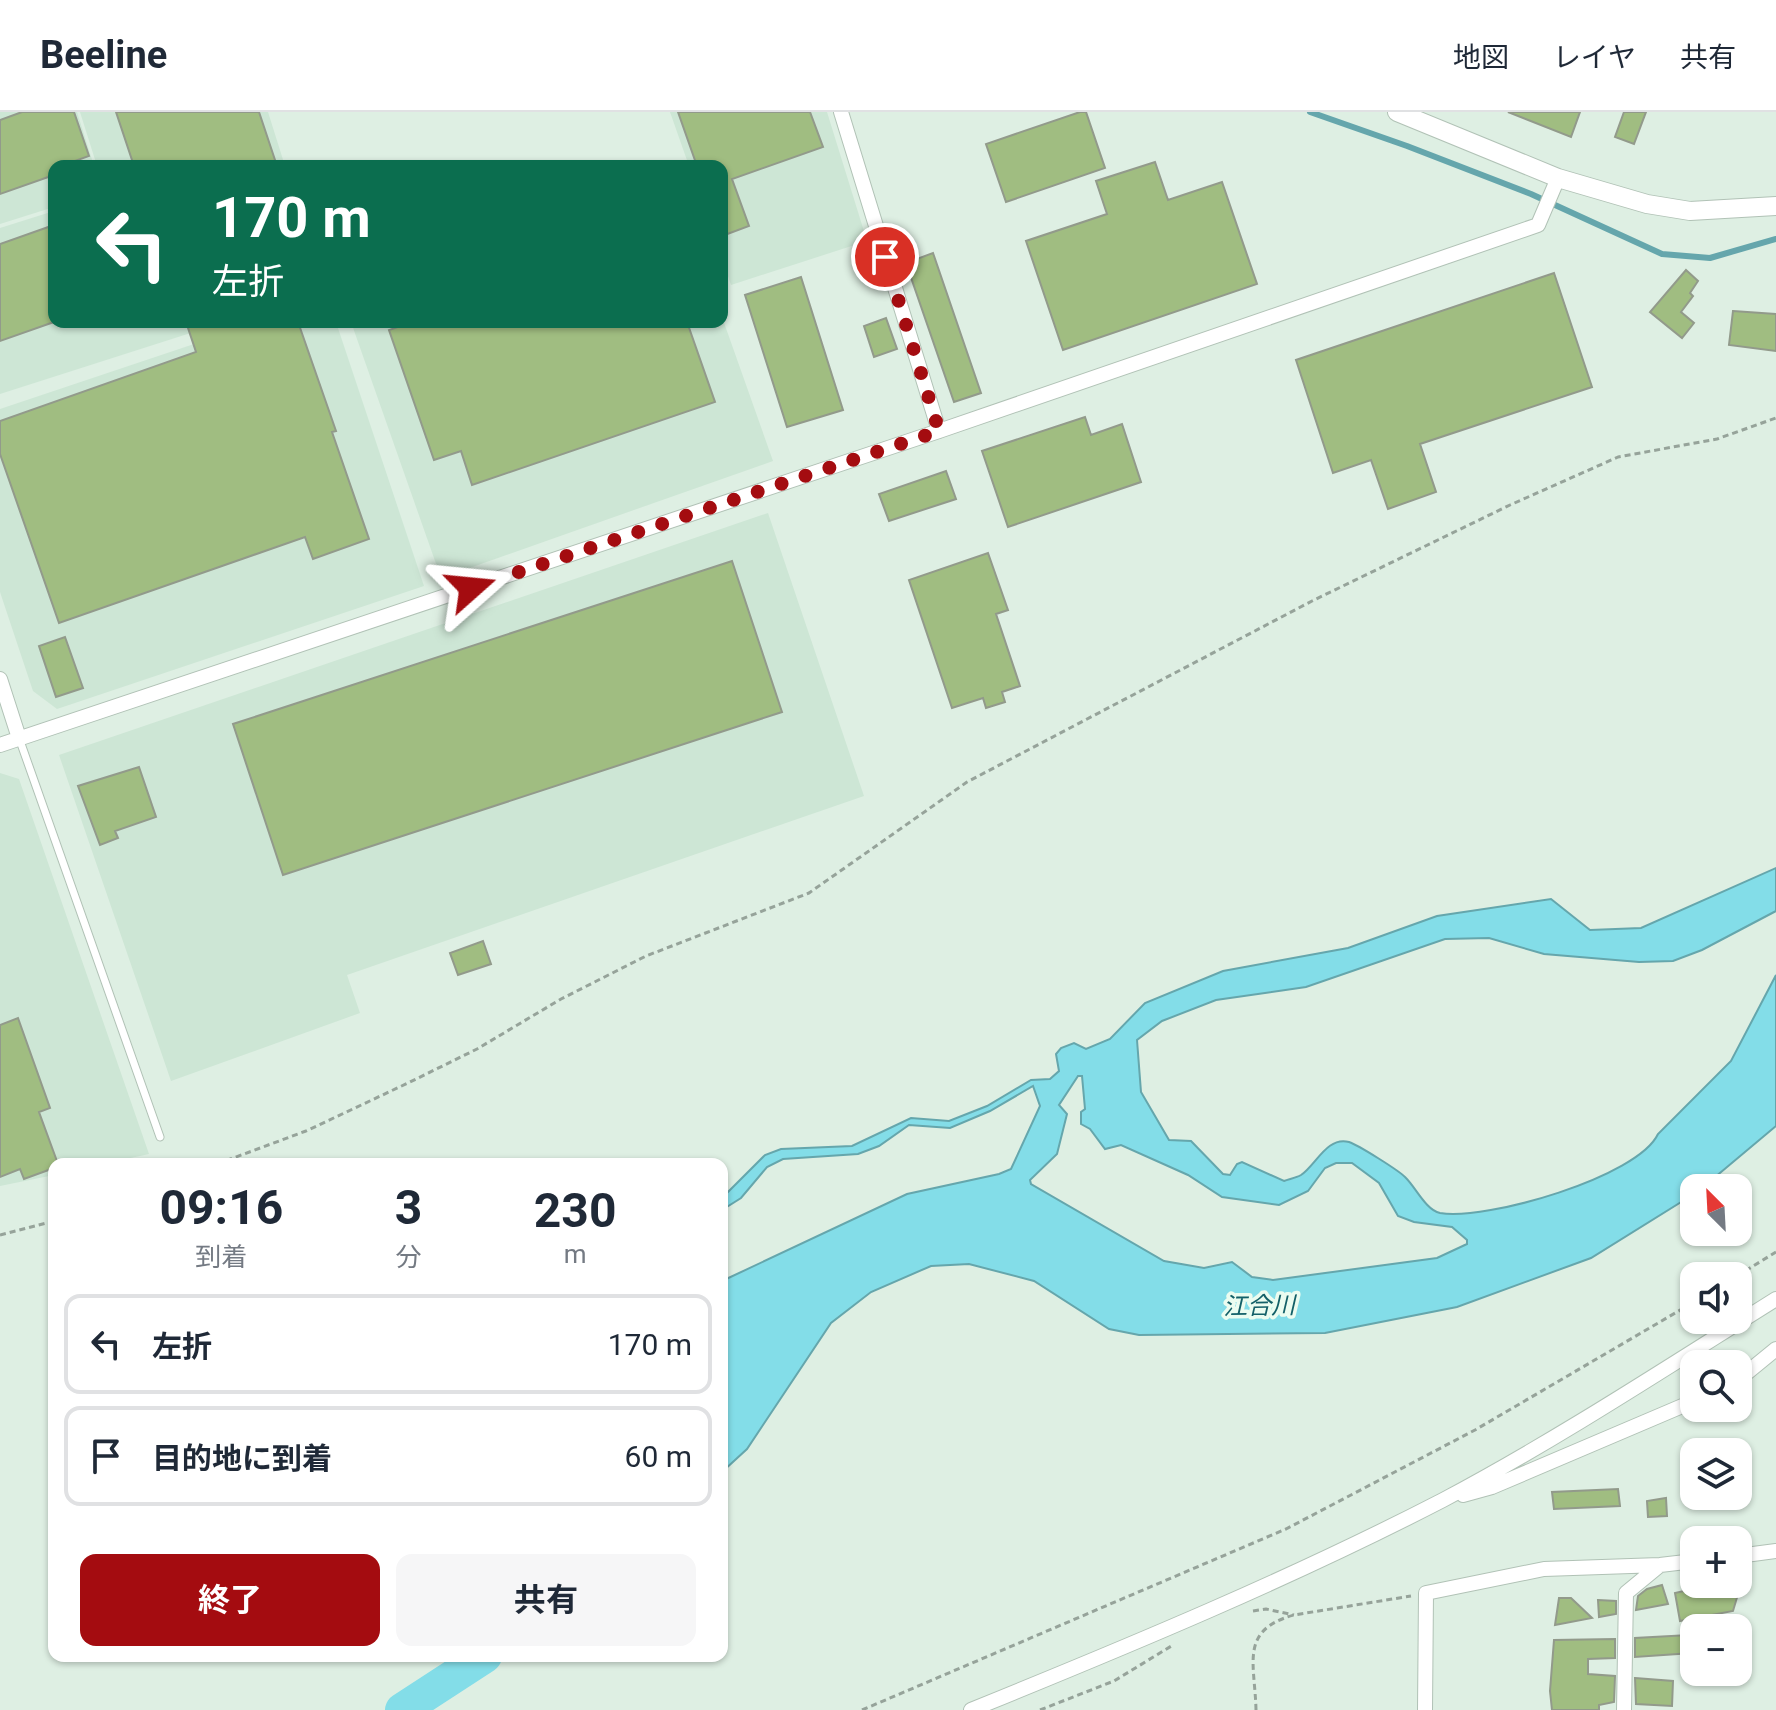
<!DOCTYPE html>
<html lang="ja">
<head>
<meta charset="utf-8">
<style>
  body { margin:0; font-family:Roboto,"Noto Sans JP",sans-serif; background:#f6f6f7; color:#1f2937; height:100vh; display:flex; flex-direction:column; font-size:30px; white-space:nowrap }
  * { box-sizing:border-box; margin:0 }
  p { font-size:26px; color:#747a83 }
  .icon { flex:none; width:44px; height:44px; fill:none; stroke:currentColor; stroke-width:2; stroke-linecap:round; stroke-linejoin:round }
  .map { position:relative; flex:1; overflow:hidden }
  .details { position:absolute; left:48px; top:1046px; width:680px; height:504px; display:flex; flex-direction:column; background:#fff; border-radius:16px; box-shadow:0 2px 6px #0004 }
  .details>* { flex:none }
  .banner { position:absolute; left:48px; top:48px; width:680px; height:168px; border-radius:16px; box-shadow:0 2px 6px #0004; background:#0b6e4f; color:#fff; overflow:hidden }
  .needle { width:52px; rotate:336deg }
  .fabs { position:absolute; left:1680px; top:1062px; display:grid; gap:16px }
  .fabs a { display:grid; place-items:center; width:72px; height:72px; border-radius:16px; background:#fff; box-shadow:0 2px 6px #0004; font-size:40px }
  .pin { position:absolute; display:grid; place-items:center; width:68px; height:68px; color:#fff; margin:-34px; border:4px solid #fff; border-radius:50%; box-shadow:0 2px 8px #0007 }
  .me { position:absolute; width:88px; margin:-44px; rotate:72deg; stroke-linejoin:round; filter:drop-shadow(0 0 6px #0008) }
  .turn { display:flex; align-items:center; gap:28px; height:168px; padding:0 32px; font-size:36px }
  .turn .icon { width:104px; height:104px; stroke-width:2.5 }
  .turn b { display:block; font-size:56px; line-height:68px }
  .eta { display:flex; justify-content:space-evenly; align-items:center; height:136px; text-align:center }
  .eta b { font-size:48px; font-weight:700; line-height:56px }
  .action { display:flex; gap:16px; margin-top:auto; padding:16px 32px }
  .action a { flex:1; height:92px; border-radius:16px; background:#a40c10; color:#fff; font-size:32px; font-weight:700; line-height:92px; text-align:center }
  .action a+a { background:#f6f6f7; color:#1f2937 }
  ul { padding:0; list-style:none }
  li { display:flex; align-items:center; gap:24px; height:100px; margin:0 16px 12px; padding:0 16px; border:4px solid #e0e1e3; border-radius:16px }
  li div { flex:1 }
  li b { display:block; font-size:30px }
  li em { font-style:normal }
  header { display:flex; align-items:center; gap:48px; box-sizing:border-box; height:112px; padding:0 40px; background:#fff; border-bottom:2px solid #e0e1e3 }
  header strong { font-size:38px }
  nav { display:flex; gap:44px; margin-inline-start:auto; font-size:28px }
  .map>svg:first-child { display:block }
  .built { fill:#cde6d5 }
  .water { fill:#83dde8; stroke:#65a6ac; stroke-width:2; fill-rule:evenodd }
  .lines { fill:none; stroke-linecap:round; stroke-linejoin:round }
  .stream { stroke:#65a6ac; stroke-width:6 }
  .river { stroke:#83dde8; stroke-width:34 }
  .building { fill:#a0bd81; stroke:#929a8b; stroke-width:2 }
  .service-casing { stroke:#b1c2b6; stroke-width:9 }
  .minor-casing { stroke:#b1c2b6; stroke-width:16 }
  .tertiary-casing { stroke:#b1c2b6; stroke-width:20 }
  .path { stroke:#96a39a; stroke-width:3; stroke-dasharray:6 4; stroke-linecap:butt }
  .service { stroke:#fff; stroke-width:7 }
  .minor { stroke:#fff; stroke-width:14 }
  .tertiary { stroke:#fff; stroke-width:18 }
  .route { stroke:#a40c10; stroke-width:14; stroke-dasharray:0 25.2 }
  .labels { text-anchor:middle; dominant-baseline:central; stroke-width:7; stroke-linejoin:round; paint-order:stroke }
  .water-label { font-size:24px; font-style:italic; fill:#136068; stroke:#ebfcf0 }
</style>
</head>
<body>
<header>
<strong>Beeline</strong>
<nav><a>地図</a><a>レイヤ</a><a>共有</a></nav>
</header>
<div class="map">
<svg width="1776" height="1598" viewBox="0 0 1776 1598">
  <rect width="100%" height="100%" fill="#deefe3"/>
  <path class="built" d="M 0,0 L 77,0 L 94,54 L 54,54 L 54,95 L 0,112 Z
    M 80,0 L 268,0 L 285,54 L 97,54 Z
    M 670,0 L 827,0 L 867,129 L 731,173 L 722,146 L 722,54 L 689,54 Z
    M 54,99 L 54,210 L 225,210 L 0,282 L 0,116 Z
    M 722,205 L 773,349 L 441,466 L 351,210 L 722,210 Z
    M 260,210 L 336,210 L 424,474 L 57,597 L 33,579 L 0,480 L 0,297 Z
    M 768,401 L 864,684 L 347,863 L 360,901 L 171,969 L 59,643 Z
    M 0,661 L 19,667 L 149,1042 L 103,1052 L 54,1052 L 54,1063 L 0,1074 Z"/>
  <path class="water" d="M 1776,756 L 1776,799 L 1702,838 L 1673,849 L 1639,850 L 1544,842 L 1489,826 L 1445,827 L 1306,875 L 1216,888 L 1162,909 L 1137,928 L 1141,980 L 1169,1028 L 1191,1029 L 1223,1062 L 1230,1063 L 1237,1052 L 1242,1050 L 1284,1069 C 1289,1067 1296,1066 1301,1063 C 1316,1053 1327,1024 1349,1030 C 1358,1033 1400,1059 1406,1066 C 1416,1076 1426,1098 1440,1101 C 1486,1109 1638,1065 1658,1022 L 1731,949 L 1776,863 L 1776,1014 L 1702,1076 L 1694,1076 L 1694,1082 L 1591,1146 L 1457,1195 L 1325,1221 L 1139,1223 L 1109,1217 L 1034,1169 L 969,1152 L 931,1154 L 871,1180 L 831,1211 L 747,1337 L 722,1360 L 722,1169 L 907,1082 L 999,1062 L 1011,1057 L 1040,994 L 1033,974 L 990,999 L 950,1016 L 909,1013 L 879,1034 L 858,1042 L 783,1047 L 767,1055 L 741,1086 L 722,1098 L 722,1086 L 765,1043 L 781,1037 L 852,1034 L 911,1006 L 949,1009 L 987,994 L 1031,968 L 1050,967 L 1059,959 L 1056,942 L 1061,936 L 1074,931 L 1086,937 L 1110,927 L 1145,891 L 1223,859 L 1348,836 L 1437,804 L 1551,787 L 1590,818 L 1641,816 ZM 1078,964 L 1082,964 L 1085,997 L 1081,1000 L 1081,1012 L 1090,1017 L 1105,1037 L 1121,1033 L 1188,1063 L 1222,1085 L 1279,1093 L 1308,1079 L 1325,1056 L 1336,1051 L 1352,1051 L 1379,1071 L 1398,1104 L 1414,1110 L 1452,1115 L 1467,1128 L 1467,1132 L 1437,1146 L 1273,1168 L 1252,1165 L 1232,1150 L 1204,1156 L 1164,1149 L 1031,1072 L 1030,1068 L 1057,1042 L 1067,1002 L 1059,993 Z"/>
  <g class="lines">
    <path class="stream" d="M 1310,0 L 1407,34 L 1531,82 L 1662,142 L 1710,146 L 1776,127"/>
    <path class="river" d="M 402,1598 L 485,1544"/>
  </g>
  <path class="building" d="M 22,0 L 74,0 L 89,44 L 72,50 L 74,54 L 54,54 L 54,63 L 0,82 L 0,8 Z
    M 116,0 L 259,0 L 277,54 L 134,54 Z
    M 678,0 L 810,0 L 823,35 L 732,67 L 749,114 L 722,124 L 722,54 L 697,54 Z
    M 1080,0 L 1086,0 L 1105,56 L 1006,90 L 986,32 Z
    M 1508,0 L 1580,0 L 1571,25 Z
    M 1624,0 L 1646,0 L 1634,32 L 1615,25 Z
    M 1155,50 L 1168,88 L 1222,70 L 1257,172 L 1063,238 L 1026,129 L 1107,102 L 1096,69 Z
    M 54,113 L 54,210 L 0,229 L 0,132 Z
    M 933,141 L 981,281 L 954,290 L 906,151 Z
    M 1686,158 L 1698,169 L 1690,181 L 1693,184 L 1681,200 L 1694,211 L 1682,226 L 1650,200 Z
    M 1554,161 L 1592,275 L 1420,332 L 1436,380 L 1388,397 L 1371,348 L 1333,361 L 1296,248 Z
    M 801,165 L 843,298 L 787,315 L 745,183 Z
    M 1733,199 L 1776,202 L 1776,239 L 1729,233 Z
    M 886,206 L 897,237 L 874,245 L 864,214 Z
    M 186,210 L 298,210 L 336,319 L 332,320 L 369,427 L 313,447 L 305,425 L 59,511 L 0,342 L 0,309 L 196,240 Z
    M 412,210 L 687,210 L 715,290 L 472,373 L 461,339 L 434,348 L 389,218 Z
    M 1085,305 L 1091,323 L 1122,312 L 1141,370 L 1008,415 L 982,339 Z
    M 946,359 L 956,387 L 889,409 L 879,382 Z
    M 988,441 L 1008,498 L 996,502 L 1020,574 L 1002,580 L 1005,590 L 986,596 L 983,586 L 952,596 L 909,468 Z
    M 732,449 L 782,600 L 283,763 L 233,612 Z
    M 65,525 L 83,576 L 56,585 L 39,534 Z
    M 139,655 L 156,705 L 115,719 L 118,726 L 100,733 L 78,674 Z
    M 483,829 L 491,852 L 458,863 L 450,841 Z
    M 18,906 L 50,996 L 39,1000 L 58,1052 L 54,1052 L 54,1056 L 24,1067 L 20,1057 L 0,1065 L 0,913 Z
    M 1618,1377 L 1620,1394 L 1554,1397 L 1552,1380 Z
    M 1666,1386 L 1667,1404 L 1648,1405 L 1647,1389 Z
    M 1715,1472 L 1741,1472 L 1733,1499 L 1680,1509 L 1675,1481 Z
    M 1662,1473 L 1668,1492 L 1636,1498 L 1638,1484 L 1647,1477 Z
    M 1559,1486 L 1571,1486 L 1592,1506 L 1555,1513 Z
    M 1598,1488 L 1616,1489 L 1616,1502 L 1599,1505 Z
    M 1689,1523 L 1692,1541 L 1635,1545 L 1635,1526 Z
    M 1615,1527 L 1615,1546 L 1588,1547 L 1588,1562 L 1615,1564 L 1614,1590 L 1599,1593 L 1599,1598 L 1552,1598 L 1550,1579 L 1554,1528 Z
    M 1635,1566 L 1673,1569 L 1672,1594 L 1636,1592 Z"/>
  <g class="lines">
    <g class="service-casing">
      <path id="service" d="M 19,626 L 160,1025"/>
    </g>
    <g class="minor-casing">
      <path id="minor" d="M 841,0 L 939,319
        M 0,567 L 19,626
        M 0,633 L 939,319 L 1538,113 L 1558,66
        M 1738,1268 L 1776,1237
        M 1463,1383 L 1492,1375 L 1694,1289
        M 1738,1444 L 1776,1439
        M 971,1598 C 1131,1533 1290,1467 1443,1388 C 1558,1327 1666,1256 1776,1187
        M 1425,1598 L 1426,1481 L 1544,1457 L 1660,1453 L 1694,1449
        M 1624,1598 L 1626,1481 L 1660,1453"/>
    </g>
    <g class="tertiary-casing">
      <path id="tertiary" d="M 1397,0 L 1558,66 L 1647,92 L 1690,99 L 1776,94"/>
    </g>
    <path class="path" d="M 217,1052 L 306,1019 L 408,971 L 477,937 L 561,887 L 646,844 L 809,781 L 967,670 L 1312,489 L 1510,393 L 1618,345 L 1717,327 L 1776,306
      M 0,1123 L 54,1109
      M 1737,1164 L 1776,1140
      M 1253,1499 L 1266,1497 L 1294,1503
      M 862,1598 L 1286,1417 L 1475,1318 L 1694,1190
      M 1040,1598 L 1114,1569 L 1173,1533
      M 1256,1598 C 1255,1551 1239,1518 1294,1503 L 1411,1484"/>
    <use href="#service" class="service"/>
    <use href="#minor" class="minor"/>
    <use href="#tertiary" class="tertiary"/>
  </g>
  <g class="lines">
    <path class="route" d="M 471,476 L 939,319 L 885,145"/>
  </g>
  <g class="labels">
    <g class="water-label">
      <text transform="translate(1259 1194) rotate(-1)">江合川</text>
    </g>
  </g>
</svg>
<div class="fabs">
<a><svg class="needle" viewBox="-14 -14 28 28"><path d="M0-13l5 13h-10z" fill="#e53935"/><path d="M0 13l5-13h-10z" fill="#747a83"/></svg></a>
<a><svg class="icon" aria-label="sound" viewBox="0 0 24 24"><path d="M4 9h4l5-4v14l-5-4H4zM17 9q2 3 0 6"/></svg></a>
<a><svg class="icon" aria-label="search" viewBox="0 0 24 24"><circle cx="10" cy="10" r="6"/><path d="M15 15l6 6"/></svg></a>
<a><svg class="icon" aria-label="layers" viewBox="0 0 24 24"><path d="M12 4l9 5-9 5-9-5zM3 14l9 5 9-5"/></svg></a>
<a>+</a>
<a>−</a>
</div>
<div class="pin" style="left:885px;top:145px;background:#d93025"><svg class="icon" aria-label="arrive" viewBox="0 0 24 24"><path d="M6 21V4h12l-3 4 3 4H6"/></svg></div>
<svg class="me" style="left:471px;top:476px" viewBox="-20 -20 40 40"><path d="M0-17L14 15 0 8-14 15z" fill="#a40c10" stroke="#fff" stroke-width="4"/></svg>
<div class="banner">
<div class="turn"><svg class="icon" aria-label="left" viewBox="0 0 24 24"><path d="M17 20v-9H6M10 6l-5 5 5 5"/></svg><div><b>170 m</b>左折</div></div>
</div>
<section class="details">
<div class="eta">
<div><b>09:16</b><p>到着</p></div>
<div><b>3</b><p>分</p></div>
<div><b>230</b><p>m</p></div>
</div>
<ul>
<li><svg class="icon" aria-label="left" viewBox="0 0 24 24"><path d="M17 20v-9H6M10 6l-5 5 5 5"/></svg><div><b>左折</b></div><em>170 m</em></li>
<li><svg class="icon" aria-label="arrive" viewBox="0 0 24 24"><path d="M6 21V4h12l-3 4 3 4H6"/></svg><div><b>目的地に到着</b></div><em>60 m</em></li>
</ul>
<div class="action"><a>終了</a><a>共有</a></div>
</section>
</div>
</body>
</html>
